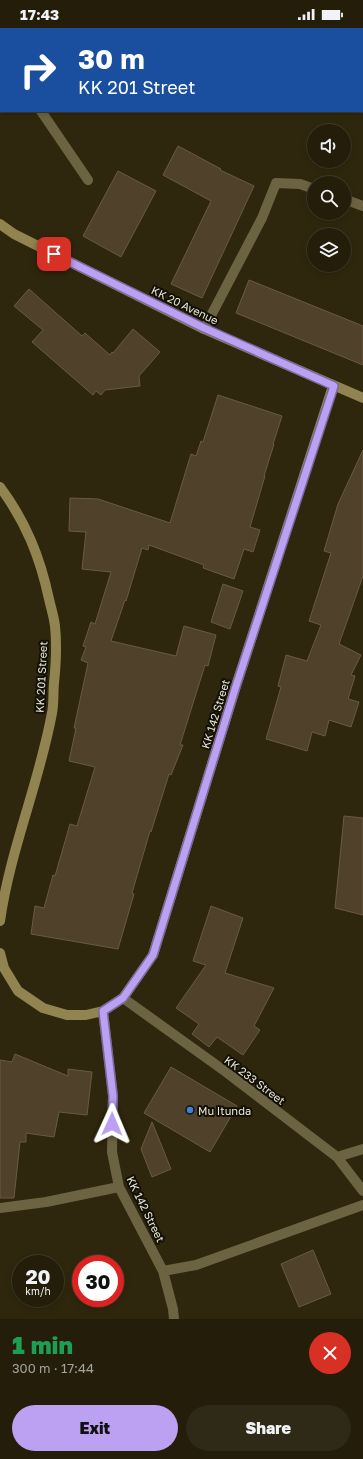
<!DOCTYPE html>
<html lang="en">
<head>
<meta charset="utf-8">
<style>
  body { margin:0; font-family:"Golos Text",sans-serif; background:#2f2a18; color:#f1f3f6; height:100vh; display:flex; flex-direction:column; font-size:15px; white-space:nowrap }
  * { box-sizing:border-box; margin:0 }
  p { font-size:13px; color:#a3a29c }
  .icon { flex:none; width:22px; height:22px; fill:none; stroke:currentColor; stroke-width:2; stroke-linecap:round; stroke-linejoin:round }
  .map { position:relative; height:1291px; overflow:hidden }
  .drawer { display:flex; flex-direction:column; background:#231d0a; flex:1 }
  .drawer>* { flex:none }
  .hud { position:absolute; left:0px; top:0px; width:363px; height:84px; box-shadow:0 2px 6px #0003,0 0 0 1px #403b2b; background:#1a4fa0; color:#fff; overflow:hidden }
  .tools { position:absolute; left:307px; top:96px; display:grid; gap:8px }
  .tools a { display:grid; place-items:center; width:44px; height:44px; border-radius:50%; background:#231d0a; box-shadow:0 2px 6px #0003,0 0 0 1px #403b2b; font-size:20px }
  .speed { position:absolute; left:12px; top:1227px; display:flex; gap:8px; font-size:20px; font-weight:700; text-align:center }
  .speed>* { display:grid; place-content:center; width:52px; height:52px; border-radius:50%; background:#231d0a; box-shadow:0 2px 6px #0003,0 0 0 1px #403b2b; line-height:1 }
  .speed small { font-size:10px; font-weight:400 }
  .speed .limit { border:6px solid #d22; background:#fff; color:#111 }
  .pin { position:absolute; display:grid; place-items:center; width:34px; height:34px; color:#fff; margin:-17px; border-radius:8px; box-shadow:0 2px 6px #0006 }
  .me { position:absolute; width:44px; margin:-22px; rotate:1deg; stroke-linejoin:round; filter:drop-shadow(0 0 3px #0008) }
  .turn { display:flex; align-items:center; gap:14px; height:84px; padding:0 12px; font-size:18px }
  .turn .icon { width:52px; height:52px; stroke-width:2.5 }
  .turn b { display:block; font-size:28px; line-height:34px }
  .round { display:grid; place-items:center; flex:none; width:42px; height:42px; border-radius:21px; background:#2f2a18 }
  .headline { display:flex; align-items:center; justify-content:space-between; height:68px; padding:0 12px }
  h1 { font-size:24px; font-weight:800; line-height:30px; color:#1e9e55 }
  .button { display:flex; gap:8px; margin-top:auto; padding:8px 12px }
  .button a { flex:1; height:46px; border-radius:24px; background:#bca0f2; color:#111; font-size:16px; font-weight:800; line-height:46px; text-align:center }
  .button a+a { background:#2f2a18; color:#f1f3f6 }
  .status { display:flex; justify-content:space-between; align-items:center; height:28px; padding:0 20px; background:#231d0a; direction:ltr }
  .status svg { height:11px; fill:currentColor }
  .map>svg:first-child { display:block }
  .building { fill:#50412a; stroke:#6a5a42 }
  .lines { fill:none; stroke-linecap:round; stroke-linejoin:round }
  .service { stroke:#6c6343; stroke-width:10 }
  .minor { stroke:#6c6343; stroke-width:10 }
  .secondary { stroke:#928450; stroke-width:10 }
  .route-casing { stroke:#7a689d; stroke-width:10 }
  .route { stroke:#bca0f2; stroke-width:7 }
  .shop-dot { fill:#3f7fe0; stroke:#131006; stroke-width:1.5 }
  .labels { text-anchor:middle; dominant-baseline:central; stroke-width:4; stroke-linejoin:round; paint-order:stroke }
  .street-label { font-size:11px; fill:#eae5d6; stroke:#131006 }
  .poi-label { font-size:11px; fill:#eae5d6; stroke:#131006; text-anchor:start }
</style>
</head>
<body>
<div class="status"><b>17:43</b><svg viewBox="0 0 49 12"><path d="M0 12V9h3v3zM5 12V6h3v6zM10 12V3h3v9zM15 12V0h3v12zM26 1h20v11H26zM47 4h2v5h-2z"/></svg></div>
<div class="map">
<svg width="363" height="1291" viewBox="0 0 363 1291">
  <rect width="100%" height="100%" fill="#2f270d"/>
  <path class="building" d="M 178,118 L 221,141 L 220,142 L 254,158 L 202,270 L 171,256 L 211,173 L 163,147 Z
    M 118,143 L 156,163 L 121,229 L 83,208 Z
    M 249,252 L 363,298 L 363,337 L 236,285 Z
    M 29,261 L 82,308 L 85,305 L 110,327 L 112,324 L 113,325 L 133,301 L 160,324 L 139,348 L 140,358 L 105,362 L 101,367 L 96,363 L 93,367 L 32,314 L 43,302 L 14,278 Z
    M 218,367 L 282,388 L 273,416 L 274,416 L 264,448 L 265,448 L 250,499 L 260,502 L 253,524 L 244,521 L 234,551 L 203,540 L 204,537 L 149,517 L 148,522 L 142,520 L 126,573 L 125,572 L 111,613 L 176,628 L 184,598 L 216,607 L 208,638 L 205,637 L 180,717 L 183,717 L 171,747 L 169,746 L 151,804 L 150,803 L 132,865 L 134,866 L 118,921 L 31,906 L 35,878 L 44,880 L 53,847 L 55,848 L 70,796 L 77,798 L 95,739 L 69,733 L 76,700 L 74,700 L 88,635 L 81,632 L 86,619 L 83,618 L 91,594 L 95,596 L 111,544 L 82,541 L 86,504 L 69,503 L 70,470 L 98,471 L 170,495 L 191,426 L 196,428 L 201,413 L 203,414 Z
    M 363,422 L 363,548 L 339,616 L 361,627 L 351,647 L 355,648 L 348,671 L 359,674 L 351,699 L 329,692 L 325,708 L 312,704 L 307,723 L 266,711 L 281,659 L 278,658 L 286,627 L 307,633 L 321,597 L 309,593 L 331,525 L 324,523 L 338,476 Z
    M 223,556 L 243,563 L 230,601 L 211,594 Z
    M 344,788 L 363,790 L 363,887 L 335,880 Z
    M 211,878 L 243,890 L 225,945 L 274,960 L 254,998 L 260,1002 L 243,1027 L 217,1009 L 209,1019 L 192,1006 L 199,996 L 176,980 L 206,937 L 193,933 Z
    M 15,1026 L 68,1048 L 68,1041 L 92,1044 L 87,1087 L 59,1084 L 54,1109 L 26,1105 L 26,1114 L 20,1114 L 14,1170 L 0,1170 L 0,1032 L 12,1034 Z
    M 171,1039 L 237,1078 L 210,1124 L 144,1085 Z
    M 152,1094 L 171,1141 L 152,1149 L 141,1121 Z
    M 313,1222 L 331,1266 L 299,1279 L 281,1236 Z"/>
  <g class="lines">
    <path class="service" d="M 0,22 L 1,23
      M 41,83 L 88,152
      M 344,171 L 363,178
      M 204,301 L 262,190 L 276,155 L 300,156 L 314,161"/>
    <path class="minor" d="M 123,970 L 226,1044 L 337,1129 L 363,1163
      M 103,983 L 113,1068 L 112,1124 L 119,1159 L 163,1243 L 173,1281 L 174,1291
      M 337,1129 L 363,1121
      M 0,1180 L 46,1174 L 119,1159
      M 163,1243 L 196,1237 L 363,1177"/>
    <path class="secondary" d="M 0,196 L 14,206 L 204,301 L 363,370
      M 0,459 C 26,494 40,529 49,571 C 51,580 54,589 55,598 C 57,617 56,636 54,655 C 53,665 54,676 52,685 C 39,756 10,822 0,893
      M 0,925 L 4,940 L 18,963 L 43,980 L 67,987 L 86,987 L 103,983 L 123,970 L 153,927 L 236,658 L 333,358"/>
  </g>
  <g class="lines">
    <g class="route-casing">
      <path id="route" d="M 54,226 L 204,300 L 334,358 L 236,658 L 153,927 L 123,970 L 103,983 L 113,1068 L 112,1096"/>
    </g>
    <use href="#route" class="route"/>
  </g>
  <circle class="shop-dot" cx="190" cy="1082" r="4"/>
  <g class="labels">
    <g class="street-label">
      <text transform="translate(185 277) rotate(26)">KK 20 Avenue</text>
      <text transform="translate(41 649) rotate(-87)">KK 201 Street</text>
      <text transform="translate(215 686) rotate(-73)">KK 142 Street</text>
      <text transform="translate(255 1052) rotate(37)">KK 233 Street</text>
      <text transform="translate(146 1181) rotate(64)">KK 142 Street</text>
    </g>
    <g class="poi-label">
      <text x="198" y="1082">Mu Itunda</text>
    </g>
  </g>
</svg>
<div class="tools">
<a><svg class="icon" aria-label="sound" viewBox="0 0 24 24"><path d="M4 9h4l5-4v14l-5-4H4zM17 9q2 3 0 6"/></svg></a>
<a><svg class="icon" aria-label="search" viewBox="0 0 24 24"><circle cx="10" cy="10" r="6"/><path d="M15 15l6 6"/></svg></a>
<a><svg class="icon" aria-label="layers" viewBox="0 0 24 24"><path d="M12 4l9 5-9 5-9-5zM3 14l9 5 9-5"/></svg></a>
</div>
<div class="speed"><div>20<small>km/h</small></div><div class="limit">30</div></div>
<div class="pin" style="left:54px;top:226px;background:#d93025"><svg class="icon" aria-label="arrive" viewBox="0 0 24 24"><path d="M6 21V4h12l-3 4 3 4H6"/></svg></div>
<svg class="me" style="left:112px;top:1096px" viewBox="-20 -20 40 40"><path d="M0-17L14 15 0 8-14 15z" fill="#bca0f2" stroke="#fff" stroke-width="4"/></svg>
<div class="hud">
<div class="turn"><svg class="icon" aria-label="right" viewBox="0 0 24 24"><path d="M7 20v-9h11M14 6l5 5-5 5"/></svg><div><b>30 m</b>KK 201 Street</div></div>
</div>
</div>
<section class="drawer">
<div class="headline"><div><h1>1 min</h1><p>300 m · 17:44</p></div><a class="round" style="background:#d93025;color:#fff"><svg class="icon" aria-label="close" viewBox="0 0 24 24"><path d="M6 6l12 12M18 6L6 18"/></svg></a></div>
<div class="button"><a>Exit</a><a>Share</a></div>
</section>
</body>
</html>
